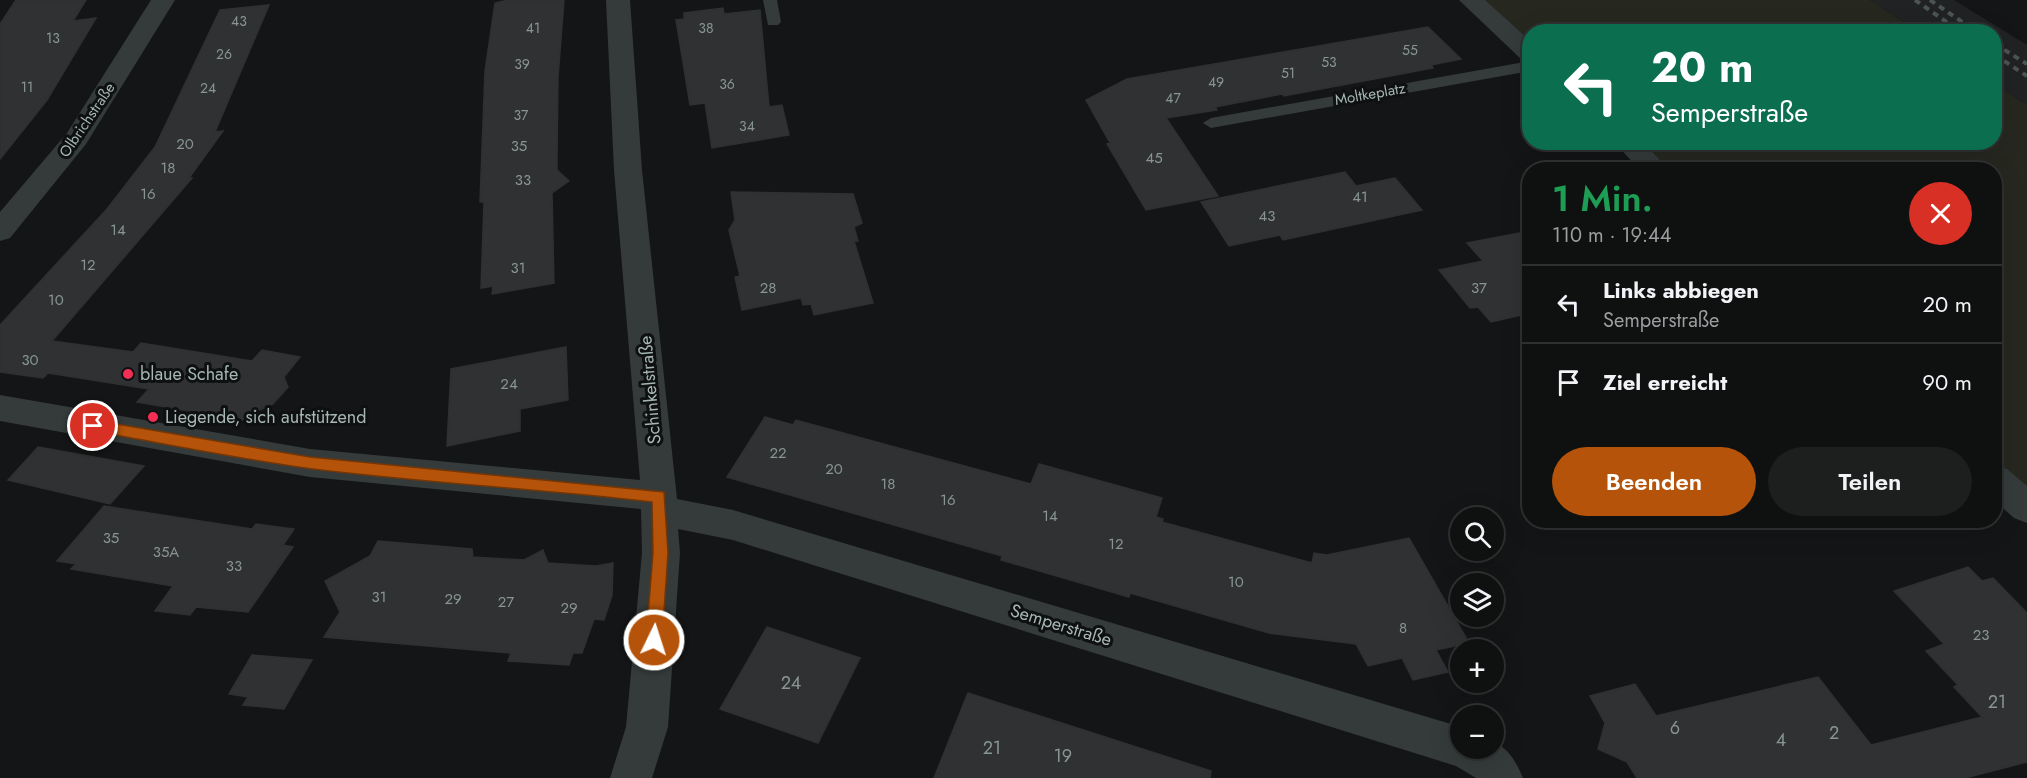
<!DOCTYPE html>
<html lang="de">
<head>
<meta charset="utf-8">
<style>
  body { margin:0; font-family:Jost,sans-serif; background:#1d1e1e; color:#f1f3f6; height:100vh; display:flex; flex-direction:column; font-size:22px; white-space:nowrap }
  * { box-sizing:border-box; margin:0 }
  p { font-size:20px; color:#9b9d9f }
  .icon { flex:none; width:33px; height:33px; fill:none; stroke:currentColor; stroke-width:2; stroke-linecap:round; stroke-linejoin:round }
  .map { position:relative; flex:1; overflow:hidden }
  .drawer { position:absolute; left:1522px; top:162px; width:480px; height:366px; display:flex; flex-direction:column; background:#0f1010; border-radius:24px; box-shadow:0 6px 24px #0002,0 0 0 2px #2f3030 }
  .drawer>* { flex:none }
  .guide { position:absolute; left:1522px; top:24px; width:480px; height:126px; border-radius:24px; box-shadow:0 6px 24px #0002,0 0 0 2px #2f3030; background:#0b6e4f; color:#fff; overflow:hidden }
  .tools { position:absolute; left:1450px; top:507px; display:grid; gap:12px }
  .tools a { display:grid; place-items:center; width:54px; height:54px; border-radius:50%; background:#0f1010; box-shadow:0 6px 24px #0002,0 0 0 2px #2f3030; font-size:30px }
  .pin { position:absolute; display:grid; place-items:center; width:51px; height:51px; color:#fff; margin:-26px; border:3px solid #fff; border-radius:50%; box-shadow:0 2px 6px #0007 }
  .me { position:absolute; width:66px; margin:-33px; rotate:4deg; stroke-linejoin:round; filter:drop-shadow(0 0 4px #0008) }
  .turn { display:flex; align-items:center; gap:21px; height:126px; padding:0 30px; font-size:27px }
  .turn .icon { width:78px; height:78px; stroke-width:2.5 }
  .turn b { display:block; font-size:42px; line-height:51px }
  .round { display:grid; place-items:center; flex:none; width:63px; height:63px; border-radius:32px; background:#1d1e1e }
  .summary { display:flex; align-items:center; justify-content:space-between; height:102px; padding:0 30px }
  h1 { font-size:36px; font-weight:600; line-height:45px; color:#1e9e55 }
  .primary-button { display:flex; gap:12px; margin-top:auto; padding:12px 30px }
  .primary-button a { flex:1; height:69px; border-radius:36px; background:#b45309; color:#fff; font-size:24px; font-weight:600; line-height:69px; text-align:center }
  .primary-button a+a { background:#1d1e1e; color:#f1f3f6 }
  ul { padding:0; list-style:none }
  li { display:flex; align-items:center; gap:18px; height:78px; padding:0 30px; border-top:2px solid #2f3030 }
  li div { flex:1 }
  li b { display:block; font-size:22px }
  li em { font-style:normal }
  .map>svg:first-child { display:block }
  .built { fill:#202223 }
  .green { fill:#262820 }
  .building { fill:#2f3132; stroke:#2e3132; stroke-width:1.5 }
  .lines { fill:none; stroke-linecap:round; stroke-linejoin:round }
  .service { fill:#353b3b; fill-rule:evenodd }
  .minor { fill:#353b3b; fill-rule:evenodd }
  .rail { stroke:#4c5453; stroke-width:4; stroke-dasharray:6 5; stroke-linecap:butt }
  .route { fill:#b45309; stroke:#753606; stroke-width:1.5 }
  .poi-dot { fill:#f32e55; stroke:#0f1011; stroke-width:2 }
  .labels { text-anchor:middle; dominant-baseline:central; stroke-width:6; stroke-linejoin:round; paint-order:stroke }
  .far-number-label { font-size:14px; fill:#889593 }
  .far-street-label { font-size:15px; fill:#a5b6b3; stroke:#0f1011 }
  .number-label { font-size:15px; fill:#889593 }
  .poi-label { font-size:18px; fill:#a5b6b3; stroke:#0f1011; text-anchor:start }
  .street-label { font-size:18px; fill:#a5b6b3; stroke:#0f1011 }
  .near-number-label { font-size:18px; fill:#889593 }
</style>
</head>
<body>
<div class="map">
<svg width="2027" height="778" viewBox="0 0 2027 778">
  <rect width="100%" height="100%" fill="#141516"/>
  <path class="built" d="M 1870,0 L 1954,0 L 2027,45 L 2027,105 L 1995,84 L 1995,32 L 1917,31 Z"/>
  <path class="green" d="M 1477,0 L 1870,0 L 1917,31 L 1530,32 L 1530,50 Z
    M 1995,84 L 2027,105 L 2027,497 L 1995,468 L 1995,170 L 1664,169 L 1633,143 L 1995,142 Z"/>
  <path class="building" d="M 16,0 L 86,0 L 73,21 L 96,18 L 47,100 L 0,159 L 0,24 Z
    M 508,0 L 564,0 L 558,77 L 557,156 L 557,170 L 569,181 L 552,193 L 554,283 L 492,294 L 493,286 L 481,288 L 484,202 L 480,202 L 485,71 L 495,3 Z
    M 269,5 L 215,132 L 223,131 L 189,178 L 192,178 L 52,341 L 133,352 L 141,343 L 252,361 L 262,350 L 300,357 L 284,377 L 288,387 L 273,404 L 255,412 L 247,421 L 137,402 L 149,389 L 48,373 L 43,378 L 0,372 L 0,325 L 107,209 L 155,147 L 220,10 Z
    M 723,8 L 724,14 L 760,10 L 769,107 L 782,105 L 789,135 L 712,148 L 705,103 L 690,105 L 676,20 L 684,19 L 684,13 Z
    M 1428,27 L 1461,59 L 1431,65 L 1433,68 L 1284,96 L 1282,94 L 1215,107 L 1217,110 L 1166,118 L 1218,196 L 1146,210 L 1107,144 L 1110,143 L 1086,100 L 1127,79 Z
    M 1345,172 L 1356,186 L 1395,178 L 1422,210 L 1283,240 L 1280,235 L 1229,246 L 1201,202 Z
    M 731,192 L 853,194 L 862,223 L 854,227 L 858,241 L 854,241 L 873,303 L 814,315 L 811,304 L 803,305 L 801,298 L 742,310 L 735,277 L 740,276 L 729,230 L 735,220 Z
    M 1530,231 L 1530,313 L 1491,322 L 1478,307 L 1470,308 L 1439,270 L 1483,261 L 1467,243 Z
    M 566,347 L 568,400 L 520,409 L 520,431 L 447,446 L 451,369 Z
    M 765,417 L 793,425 L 796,420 L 1031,484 L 1039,464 L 1162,498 L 1156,517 L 1163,519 L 1162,522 L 1312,563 L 1314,553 L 1327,555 L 1409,538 L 1469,643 L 1436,650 L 1448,672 L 1413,680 L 1402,658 L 1368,666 L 1356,644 L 1269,633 L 1130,593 L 1129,597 L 1001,560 L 1002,556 L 727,477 Z
    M 38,447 L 144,466 L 110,504 L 8,480 Z
    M 104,506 L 252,529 L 256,524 L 294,529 L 283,545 L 293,547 L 248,612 L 196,607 L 190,615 L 155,611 L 173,586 L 71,569 L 76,564 L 57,561 Z
    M 378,541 L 472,549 L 473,557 L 524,560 L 543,550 L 548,563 L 596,566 L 613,563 L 612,595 L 604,620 L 594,619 L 582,653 L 573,653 L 569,665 L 508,661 L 511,653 L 324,637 L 340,612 L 325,581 L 370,556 Z
    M 1968,567 L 1982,581 L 1993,578 L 2027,613 L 2027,762 L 1965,778 L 1637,778 L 1627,762 L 1598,749 L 1605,723 L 1590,696 L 1635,684 L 1656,716 L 1818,677 L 1871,745 L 1982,717 L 1954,687 L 1958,685 L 1926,651 L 1944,644 L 1894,591 Z
    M 767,627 L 860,658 L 818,743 L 720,709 Z
    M 252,655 L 312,660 L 284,709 L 243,705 L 248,697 L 229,694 Z
    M 968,693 L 1211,771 L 1210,778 L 934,778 Z"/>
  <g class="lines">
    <path class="service" d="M 763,0 L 777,0 L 781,22 L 778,25 L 768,25 Z
      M 1530,61 L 1530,71 L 1211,128 L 1203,123 L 1211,118 Z"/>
    <path class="minor" d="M 151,0 L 175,0 L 86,144 L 10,238 L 0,241 L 0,212 L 67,133 Z
      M 606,0 L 630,0 L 642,170 L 677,499 L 733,510 L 1461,727 L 1461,748 L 1494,748 L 1494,742 C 1510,750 1516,762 1523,778 L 1476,778 L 1456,766 L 733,540 L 678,529 L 680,553 L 668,727 L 652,778 L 610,778 L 626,727 L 642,553 L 641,509 L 310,477 L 0,421 L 0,395 L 310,449 L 640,480 L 614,170 Z
      M 1459,0 L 1485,0 L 1530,41 L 1530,61 L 1521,59 Z
      M 1614,142 L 1643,142 L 1669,170 L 1640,170 Z
      M 1995,465 L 2007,469 L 2027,486 L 2027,523 L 2014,518 L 1995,501 Z"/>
    <path class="rail" d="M 1915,0 L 1961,32
      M 1930,0 L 1977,32
      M 1995,44 L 2027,64
      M 1995,55 L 2027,76"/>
  </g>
  <path class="route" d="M 93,420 L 310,457 L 664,492 L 668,553 L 662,640 L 659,645 L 654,647 L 648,645 L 646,640 L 653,553 L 652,502 C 539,489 426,483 313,469 C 239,459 166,444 93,431 L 86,426 Z"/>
  <g class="poi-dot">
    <circle cx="128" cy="374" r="6"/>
    <circle cx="153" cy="417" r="6"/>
  </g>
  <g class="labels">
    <g class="far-number-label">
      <text x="239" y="21">43</text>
      <text x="533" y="28">41</text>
      <text x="706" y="28">38</text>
      <text x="53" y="38">13</text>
      <text x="1410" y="50">55</text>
      <text x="224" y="54">26</text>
      <text x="1329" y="62">53</text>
      <text x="522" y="64">39</text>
      <text x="1288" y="73">51</text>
      <text x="1216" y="82">49</text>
      <text x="727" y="84">36</text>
      <text x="27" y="87">11</text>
      <text x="208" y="88">24</text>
      <text x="1173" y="98">47</text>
      <text x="521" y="115">37</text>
      <text x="747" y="126">34</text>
    </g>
    <g class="far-street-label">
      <text transform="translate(1370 94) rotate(-10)">Moltkeplatz</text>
      <text transform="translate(87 120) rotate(-56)">Olbrichstraße</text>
    </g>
    <g class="number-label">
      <text x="185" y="144">20</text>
      <text x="519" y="146">35</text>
      <text x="1154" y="158">45</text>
      <text x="168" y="168">18</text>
      <text x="523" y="180">33</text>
      <text x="148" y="194">16</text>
      <text x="1360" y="197">41</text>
      <text x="1267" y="216">43</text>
      <text x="118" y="230">14</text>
      <text x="88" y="265">12</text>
      <text x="518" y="268">31</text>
      <text x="768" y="288">28</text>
      <text x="1479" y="288">37</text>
      <text x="56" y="300">10</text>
      <text x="30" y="360">30</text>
      <text x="509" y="384">24</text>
      <text x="778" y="453">22</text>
      <text x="834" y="469">20</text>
      <text x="888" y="484">18</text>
      <text x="948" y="500">16</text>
      <text x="1050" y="516">14</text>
      <text x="111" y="538">35</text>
      <text x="1116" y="544">12</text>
      <text x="166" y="552">35A</text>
      <text x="234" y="566">33</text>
      <text x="1236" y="582">10</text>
      <text x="379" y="597">31</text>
      <text x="453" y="599">29</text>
      <text x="506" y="602">27</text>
      <text x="569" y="608">29</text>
      <text x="1403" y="628">8</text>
      <text x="1981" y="635">23</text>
    </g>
    <g class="poi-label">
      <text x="140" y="374">blaue Schafe</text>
      <text x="165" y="417">Liegende, sich aufstützend</text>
    </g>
    <g class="street-label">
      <text transform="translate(650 390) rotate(-95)">Schinkelstraße</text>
      <text transform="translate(1061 625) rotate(17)">Semperstraße</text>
    </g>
    <g class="near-number-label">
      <text x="791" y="683">24</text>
      <text x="1997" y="702">21</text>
      <text x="1675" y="728">6</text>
      <text x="1834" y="733">2</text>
      <text x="1781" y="740">4</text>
      <text x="992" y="748">21</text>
      <text x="1063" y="756">19</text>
    </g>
  </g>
</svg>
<div class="tools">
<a><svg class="icon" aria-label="search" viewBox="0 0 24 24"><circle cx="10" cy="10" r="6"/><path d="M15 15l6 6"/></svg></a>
<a><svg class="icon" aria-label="layers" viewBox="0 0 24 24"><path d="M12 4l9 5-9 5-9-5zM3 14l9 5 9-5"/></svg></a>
<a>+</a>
<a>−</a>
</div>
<div class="pin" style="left:93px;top:426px;background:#d93025"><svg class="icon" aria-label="arrive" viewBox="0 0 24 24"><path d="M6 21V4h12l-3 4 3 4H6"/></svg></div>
<svg class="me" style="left:654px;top:640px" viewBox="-20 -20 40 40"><circle r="17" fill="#b45309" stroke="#fff" stroke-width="3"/><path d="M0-11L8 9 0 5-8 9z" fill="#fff"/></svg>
<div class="guide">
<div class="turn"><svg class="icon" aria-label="left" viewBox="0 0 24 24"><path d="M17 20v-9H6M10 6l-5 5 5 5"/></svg><div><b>20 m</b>Semperstraße</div></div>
</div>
<section class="drawer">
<div class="summary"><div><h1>1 Min.</h1><p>110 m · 19:44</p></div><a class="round" style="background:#d93025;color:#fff"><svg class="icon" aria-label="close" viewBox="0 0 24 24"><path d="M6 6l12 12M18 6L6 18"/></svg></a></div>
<ul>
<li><svg class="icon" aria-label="left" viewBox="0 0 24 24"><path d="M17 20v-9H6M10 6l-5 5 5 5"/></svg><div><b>Links abbiegen</b><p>Semperstraße</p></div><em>20 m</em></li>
<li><svg class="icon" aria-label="arrive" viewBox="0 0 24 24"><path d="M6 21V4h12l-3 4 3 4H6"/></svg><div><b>Ziel erreicht</b></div><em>90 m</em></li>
</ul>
<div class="primary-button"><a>Beenden</a><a>Teilen</a></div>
</section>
</div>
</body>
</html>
